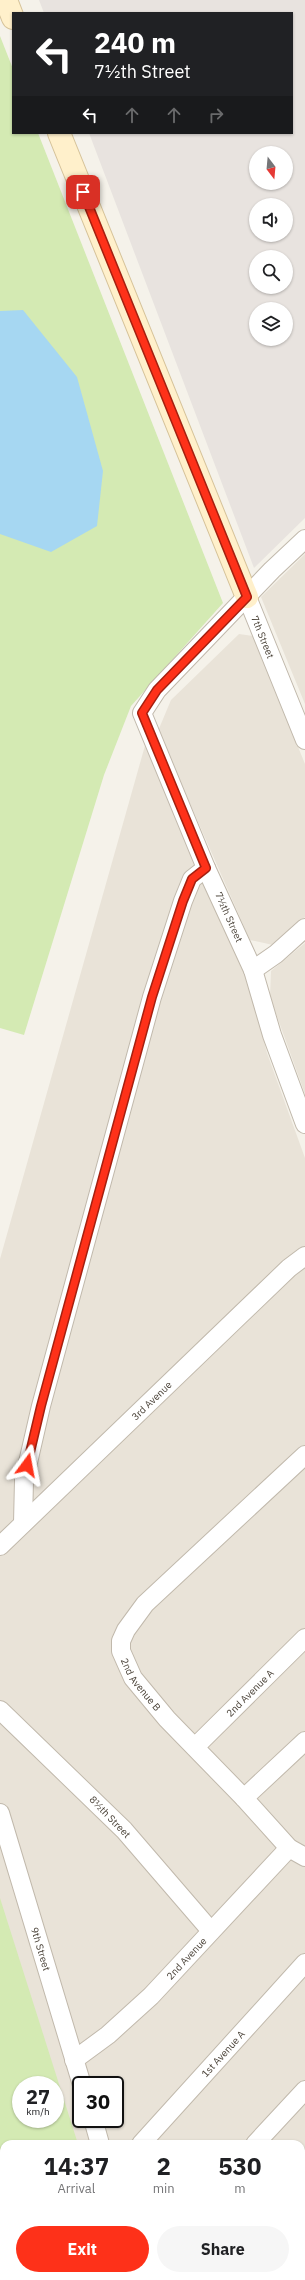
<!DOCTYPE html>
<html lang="en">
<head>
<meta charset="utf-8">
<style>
  body { margin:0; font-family:"IBM Plex Sans",sans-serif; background:#f6f6f6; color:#202124; height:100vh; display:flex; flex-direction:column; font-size:15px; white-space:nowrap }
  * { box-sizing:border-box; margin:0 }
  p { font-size:13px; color:#757577 }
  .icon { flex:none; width:22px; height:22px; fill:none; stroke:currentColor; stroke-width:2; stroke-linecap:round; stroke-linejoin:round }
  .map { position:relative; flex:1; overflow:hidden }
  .sheet { position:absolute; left:0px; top:2140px; width:305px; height:140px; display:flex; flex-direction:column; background:#fff; border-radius:12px 12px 0 0; box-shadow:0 1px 3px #0004 }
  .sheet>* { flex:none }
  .guide { position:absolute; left:12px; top:12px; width:281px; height:122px; border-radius:0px; box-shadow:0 1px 3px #0004; background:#202124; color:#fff; overflow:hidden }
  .needle { width:26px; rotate:164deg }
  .buttons { position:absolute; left:249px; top:146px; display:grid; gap:8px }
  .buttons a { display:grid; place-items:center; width:44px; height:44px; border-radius:50%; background:#fff; box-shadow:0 1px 3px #0004; font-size:20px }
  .speed { position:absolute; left:12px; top:2076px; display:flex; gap:8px; font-size:20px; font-weight:700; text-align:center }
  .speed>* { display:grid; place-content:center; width:52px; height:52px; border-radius:50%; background:#fff; box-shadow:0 1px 3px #0004; line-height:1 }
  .speed small { font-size:10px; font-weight:400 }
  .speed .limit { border:2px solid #111; border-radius:6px; background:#fff; color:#111 }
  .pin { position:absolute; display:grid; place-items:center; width:34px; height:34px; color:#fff; margin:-17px; border-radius:8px; box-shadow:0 2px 6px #0006 }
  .me { position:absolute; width:44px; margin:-22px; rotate:13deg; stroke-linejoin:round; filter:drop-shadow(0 0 3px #0008) }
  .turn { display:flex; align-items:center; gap:14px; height:84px; padding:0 16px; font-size:18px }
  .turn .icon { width:52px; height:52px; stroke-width:2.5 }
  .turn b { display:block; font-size:28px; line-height:34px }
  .lanes { display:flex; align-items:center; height:38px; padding:0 16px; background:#0003; justify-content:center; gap:20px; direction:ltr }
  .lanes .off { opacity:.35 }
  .eta { display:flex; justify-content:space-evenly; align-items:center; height:68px; text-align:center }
  .eta b { font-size:24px; font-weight:700; line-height:28px }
  .action { display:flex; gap:8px; margin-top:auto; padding:8px 16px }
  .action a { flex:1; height:46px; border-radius:24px; background:#fe3119; color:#fff; font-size:16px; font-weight:700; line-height:46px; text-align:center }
  .action a+a { background:#f6f6f6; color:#202124 }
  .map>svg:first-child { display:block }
  .residential { fill:#e9e3d8; fill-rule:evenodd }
  .industrial { fill:#e8e3df; fill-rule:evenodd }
  .green { fill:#d4eab3; fill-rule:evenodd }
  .water { fill:#a6d7f2 }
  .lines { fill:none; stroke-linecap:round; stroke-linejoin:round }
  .street-casing { stroke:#c1b9ac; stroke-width:20 }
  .secondary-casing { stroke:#d6c39a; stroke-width:24 }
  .street { stroke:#fff; stroke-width:18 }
  .secondary { stroke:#fff0cb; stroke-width:22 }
  .route-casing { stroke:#a52010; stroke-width:10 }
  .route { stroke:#fe3119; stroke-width:7 }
  .labels { text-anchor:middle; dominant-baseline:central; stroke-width:4; stroke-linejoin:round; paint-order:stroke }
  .street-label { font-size:10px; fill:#4a4238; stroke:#fff }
</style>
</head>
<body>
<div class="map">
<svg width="305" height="2280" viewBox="0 0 305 2280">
  <rect width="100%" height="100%" fill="#f5f2ea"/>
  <path class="residential" d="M 305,554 L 305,704 L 261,597 Z
    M 239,634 L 253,636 L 305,764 L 305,917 L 273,945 L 250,940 L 158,731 L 171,700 Z
    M 146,742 L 249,983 L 267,1053 L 305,1158 L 305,2203 L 301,2207 L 301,2144 L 64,2144 L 55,2085 L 0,1935 L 0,1259 ZM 81,2085 L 115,2085 L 115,2119 L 81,2119 Z
    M 305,943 L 305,1094 L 270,997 L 271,971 Z
    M 105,2276 L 236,2276 L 232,2280 L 106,2280 Z"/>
  <path class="industrial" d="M 39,0 L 305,0 L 305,518 L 254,568 L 89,133 L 292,133 L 292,13 L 44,13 ZM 256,153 L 286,153 L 286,183 L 256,183 ZM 256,205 L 286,205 L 286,235 L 256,235 ZM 256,257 L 286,257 L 286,287 L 256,287 ZM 256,309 L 286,309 L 286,339 L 256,339 Z"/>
  <path class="green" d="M 0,36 L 13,69 L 13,133 L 38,133 L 223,603 L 131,706 L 104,775 L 24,1035 L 0,1028 Z
    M 0,1898 L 78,2144 L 4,2144 L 4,2276 L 120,2276 L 121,2280 L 0,2280 ZM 21,2085 L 55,2085 L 55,2119 L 21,2119 Z"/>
  <path class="water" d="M 23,310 L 77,377 L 103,471 L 97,526 L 51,552 L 0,534 L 0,311 Z"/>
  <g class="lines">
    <g class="street-casing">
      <g id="street">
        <path d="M 305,539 L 272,570 L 157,690 L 142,713 L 206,868 L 253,970 L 272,1035 L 305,1124"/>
        <path id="s1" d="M 247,597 L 305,740"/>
        <path d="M 253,970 L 276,954 L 305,928"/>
        <path id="s2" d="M 305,1455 L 145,1604 L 126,1630 L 121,1641 L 121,1651 L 133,1678 L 167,1719 L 244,1798 L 289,1848 L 305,1857"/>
        <path d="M 23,1523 L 24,1480 L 41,1406 L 152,997 L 183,901 L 192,879 L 206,868"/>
        <path id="s3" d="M 0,1546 L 289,1268 L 305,1256"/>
        <path d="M 0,1710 L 124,1830 L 211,1931"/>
        <path id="s4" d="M 195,1747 L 305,1638"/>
        <path d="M 244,1798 L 305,1741"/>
        <path id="s5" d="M 0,1813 L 82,2085"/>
        <path id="s6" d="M 74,2060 L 108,2035 L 151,1996 L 289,1848"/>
        <path d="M 93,2119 L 100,2144"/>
        <path id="s7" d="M 141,2144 L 305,1963"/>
        <path d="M 255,2144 L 305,2090"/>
        <path d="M 138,2276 L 139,2280"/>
      </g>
    </g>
    <g class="secondary-casing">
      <path id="secondary" d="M 6,0 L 13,18
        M 59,133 L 247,597"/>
    </g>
    <use href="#street" class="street"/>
    <use href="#secondary" class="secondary"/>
  </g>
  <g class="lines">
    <g class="route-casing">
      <path id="route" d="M 27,1465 L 41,1406 L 152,997 L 183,901 L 192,879 L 206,868 L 142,713 L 157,690 L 247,597 L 83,192"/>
    </g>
    <use href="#route" class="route"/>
  </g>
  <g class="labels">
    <g class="street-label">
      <text stroke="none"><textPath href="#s1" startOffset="43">7th Street</textPath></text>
      <text transform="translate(229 917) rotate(66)">7½th Street</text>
      <text stroke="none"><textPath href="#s3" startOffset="210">3rd Avenue</textPath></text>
      <text stroke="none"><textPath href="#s2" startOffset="312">2nd Avenue B</textPath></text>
      <text stroke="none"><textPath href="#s4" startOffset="77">2nd Avenue A</textPath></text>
      <text transform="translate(110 1817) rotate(46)">8½th Street</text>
      <text stroke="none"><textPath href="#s5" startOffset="142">9th Street</textPath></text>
      <text stroke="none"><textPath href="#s6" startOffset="152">2nd Avenue</textPath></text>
      <text stroke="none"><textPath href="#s7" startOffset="122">1st Avenue A</textPath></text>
    </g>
  </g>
</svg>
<div class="buttons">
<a><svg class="needle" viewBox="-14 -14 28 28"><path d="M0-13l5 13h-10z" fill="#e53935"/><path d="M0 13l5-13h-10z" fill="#757577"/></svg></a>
<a><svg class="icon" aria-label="sound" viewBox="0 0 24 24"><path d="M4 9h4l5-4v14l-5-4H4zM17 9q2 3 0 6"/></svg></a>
<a><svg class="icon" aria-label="search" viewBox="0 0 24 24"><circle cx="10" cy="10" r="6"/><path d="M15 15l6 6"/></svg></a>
<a><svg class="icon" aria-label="layers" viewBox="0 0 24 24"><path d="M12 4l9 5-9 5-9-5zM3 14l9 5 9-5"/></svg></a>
</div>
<div class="speed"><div>27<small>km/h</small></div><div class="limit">30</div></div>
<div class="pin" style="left:83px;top:192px;background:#d93025"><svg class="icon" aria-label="arrive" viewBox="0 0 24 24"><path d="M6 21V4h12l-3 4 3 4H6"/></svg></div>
<svg class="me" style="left:27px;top:1465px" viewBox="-20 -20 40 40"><path d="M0-17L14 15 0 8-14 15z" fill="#fe3119" stroke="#fff" stroke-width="4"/></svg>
<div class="guide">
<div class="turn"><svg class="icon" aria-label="left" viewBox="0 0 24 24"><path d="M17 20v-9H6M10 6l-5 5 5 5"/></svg><div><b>240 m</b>7½th Street</div></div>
<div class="lanes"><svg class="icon" aria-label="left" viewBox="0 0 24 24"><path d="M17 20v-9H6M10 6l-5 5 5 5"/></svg><svg class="icon off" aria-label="ahead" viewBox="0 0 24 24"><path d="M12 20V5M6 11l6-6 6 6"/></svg><svg class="icon off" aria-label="ahead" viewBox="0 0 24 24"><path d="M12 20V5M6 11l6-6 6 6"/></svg><svg class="icon off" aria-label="right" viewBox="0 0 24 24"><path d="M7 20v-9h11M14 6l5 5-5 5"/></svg></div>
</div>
<section class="sheet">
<div class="eta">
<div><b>14:37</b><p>Arrival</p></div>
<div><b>2</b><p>min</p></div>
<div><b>530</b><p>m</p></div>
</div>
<div class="action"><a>Exit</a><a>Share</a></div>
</section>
</div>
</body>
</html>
